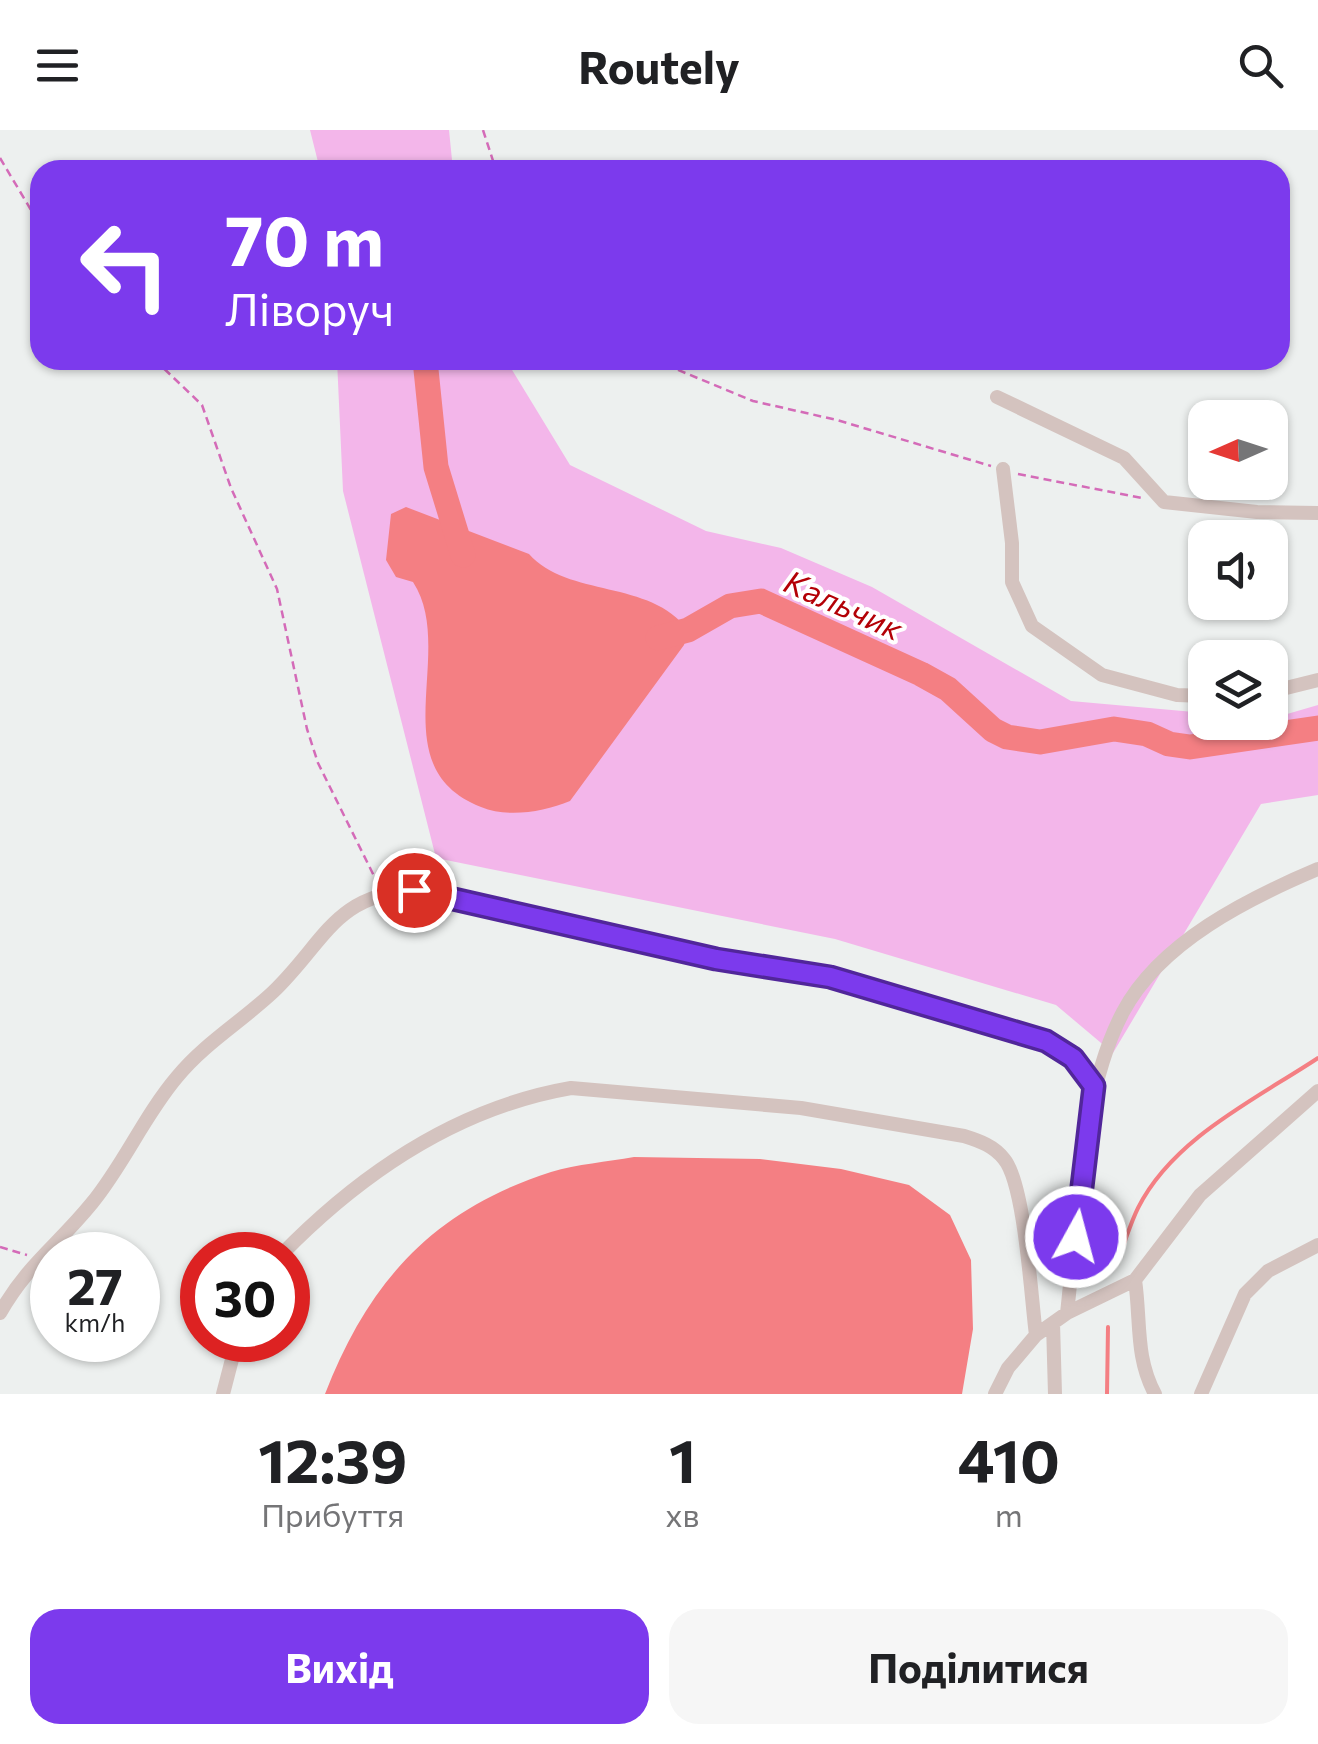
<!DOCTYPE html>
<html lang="uk">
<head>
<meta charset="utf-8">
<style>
  body { margin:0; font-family:Commissioner,sans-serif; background:#f6f6f6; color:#202124; height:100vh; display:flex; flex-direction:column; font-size:38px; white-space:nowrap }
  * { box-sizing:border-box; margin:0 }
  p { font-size:32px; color:#757577 }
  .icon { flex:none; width:55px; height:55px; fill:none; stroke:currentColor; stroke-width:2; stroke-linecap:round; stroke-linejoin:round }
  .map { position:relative; height:1264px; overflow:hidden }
  .drawer { display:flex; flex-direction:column; background:#fff; flex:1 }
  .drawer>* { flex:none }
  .hud { position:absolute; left:30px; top:30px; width:1260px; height:210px; border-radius:30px; box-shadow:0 2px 8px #0004; background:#7c3aed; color:#fff; overflow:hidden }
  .needle { width:65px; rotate:267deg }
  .buttons { position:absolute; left:1188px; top:270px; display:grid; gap:20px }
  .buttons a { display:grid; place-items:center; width:100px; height:100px; border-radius:20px; background:#fff; box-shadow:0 2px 8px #0004; font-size:50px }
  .speed { position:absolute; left:30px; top:1102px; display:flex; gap:20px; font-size:50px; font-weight:700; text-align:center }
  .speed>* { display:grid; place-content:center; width:130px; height:130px; border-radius:50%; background:#fff; box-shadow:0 2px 8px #0004; line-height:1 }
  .speed small { font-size:25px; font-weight:400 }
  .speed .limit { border:15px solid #d22; background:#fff; color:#111 }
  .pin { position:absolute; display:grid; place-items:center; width:85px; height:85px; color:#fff; margin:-42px; border:5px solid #fff; border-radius:50%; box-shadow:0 2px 10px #0007 }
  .me { position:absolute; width:110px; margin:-55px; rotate:7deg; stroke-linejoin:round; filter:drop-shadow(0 0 8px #0008) }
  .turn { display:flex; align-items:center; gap:35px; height:210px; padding:0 30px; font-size:45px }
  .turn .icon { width:130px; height:130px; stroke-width:2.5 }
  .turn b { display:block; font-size:70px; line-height:85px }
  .eta { display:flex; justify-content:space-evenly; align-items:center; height:170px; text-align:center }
  .eta b { font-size:60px; font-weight:700; line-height:70px }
  .action { display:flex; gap:20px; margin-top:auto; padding:20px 30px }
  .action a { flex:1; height:115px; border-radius:30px; background:#7c3aed; color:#fff; font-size:40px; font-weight:700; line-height:115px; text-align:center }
  .action a+a { background:#f6f6f6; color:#202124 }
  header { display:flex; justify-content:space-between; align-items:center; height:130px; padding:0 30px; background:#fff; font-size:45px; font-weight:700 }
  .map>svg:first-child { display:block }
  .green { fill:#f3b6ea }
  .water { fill:#f47f83 }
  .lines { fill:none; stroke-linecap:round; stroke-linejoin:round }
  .stream { stroke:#f47f83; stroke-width:4 }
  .river { stroke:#f47f83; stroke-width:25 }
  .path { stroke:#d46bb8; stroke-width:2.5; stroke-dasharray:8 5; stroke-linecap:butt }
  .minor { stroke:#d4c3bf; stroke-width:14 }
  .route-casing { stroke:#51269a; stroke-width:25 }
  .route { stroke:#7c3aed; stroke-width:18 }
  .labels { text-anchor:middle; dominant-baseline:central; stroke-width:8; stroke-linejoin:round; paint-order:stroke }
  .water-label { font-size:32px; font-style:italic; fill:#b30006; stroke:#fff }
</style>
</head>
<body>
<header><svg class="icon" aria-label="menu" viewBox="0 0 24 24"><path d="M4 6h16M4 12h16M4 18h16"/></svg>Routely<svg class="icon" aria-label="search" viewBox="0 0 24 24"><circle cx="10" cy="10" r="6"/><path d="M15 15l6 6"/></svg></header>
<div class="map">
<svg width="1318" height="1264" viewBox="0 0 1318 1264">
  <rect width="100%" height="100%" fill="#edf0ef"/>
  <path class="green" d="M 310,0 L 449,0 L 453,40 L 320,40 Z
    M 337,230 L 506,230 L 570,335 L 706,401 L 781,418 L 872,457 L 1071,571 L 1205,583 L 1205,592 L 1270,592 L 1270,589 L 1318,575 L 1318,665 L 1261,674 L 1113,923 L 1056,875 L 835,809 L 436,728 L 343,361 Z"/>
  <path class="water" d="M 406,377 L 529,424 C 568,468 650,449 688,500 L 684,515 L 570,671 C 543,682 508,688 481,677 C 379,637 458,521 413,452 L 396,447 L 386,430 L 391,384 Z
    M 634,1027 L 760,1029 L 841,1039 L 909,1055 L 950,1085 L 971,1130 L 973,1199 L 962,1264 L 325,1264 C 369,1151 433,1080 551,1042 C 577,1034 607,1032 634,1027 Z"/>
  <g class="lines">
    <path class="stream" d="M 1118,1129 C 1125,1113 1130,1094 1138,1078 C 1173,1008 1256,969 1318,928
      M 1107,1264 L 1108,1197"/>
    <path class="river" d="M 425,230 L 436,337 L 463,425
      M 658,508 L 688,500 L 730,476 L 761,471 L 921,544 L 948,559 L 993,600 L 1007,607 L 1040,612 L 1114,599 L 1147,604 L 1169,614 L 1190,617 L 1318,598"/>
    <path class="path" d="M 483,0 L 496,40
      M 0,28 L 40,95
      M 155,230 L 202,275 L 231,358 L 277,459 L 307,599 L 318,633 L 378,754
      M 654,230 L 753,271 L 837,290 L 991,336
      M 1018,344 L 1142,368
      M 0,1117 L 27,1125"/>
    <path class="minor" d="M 997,267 L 1124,328 L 1164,372 L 1257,382 L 1318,383
      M 1003,339 L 1012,413 L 1012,452 L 1032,496 L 1102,545 L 1177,565 L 1205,566
      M 1270,562 L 1318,550
      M 281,1125 C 361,1043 456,978 571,958 L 801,978 L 964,1006 C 980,1011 994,1016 1004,1029 C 1025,1054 1031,1168 1036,1205
      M 1135,1150 C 1141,1191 1135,1227 1155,1264
      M 0,1183 C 28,1134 58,1115 92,1073 C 124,1034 144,986 177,947 C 205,913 241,892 273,862 C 325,812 334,765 414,760 L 716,829 L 830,847 L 1046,911 L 1073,928 L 1094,956
      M 1067,1183 C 1078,1090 1079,965 1123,882 C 1160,812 1249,768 1318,739
      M 1053,1193 L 1055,1264
      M 223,1264 L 237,1210
      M 995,1264 L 1008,1238 L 1036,1205 L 1067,1183 L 1135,1150 L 1200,1065 L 1318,961
      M 1201,1264 L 1245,1164 L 1268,1141 L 1318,1115"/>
  </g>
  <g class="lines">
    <g class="route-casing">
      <path id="route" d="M 414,760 L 716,829 L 830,847 L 1046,911 L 1073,928 L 1094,956 L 1076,1107"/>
    </g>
    <use href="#route" class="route"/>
  </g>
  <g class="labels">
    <g class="water-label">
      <text transform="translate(844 474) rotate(24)">Кальчик</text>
    </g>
  </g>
</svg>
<div class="buttons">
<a><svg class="needle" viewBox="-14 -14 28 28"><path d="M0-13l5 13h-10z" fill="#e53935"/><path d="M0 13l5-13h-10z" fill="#757577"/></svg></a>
<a><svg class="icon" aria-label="sound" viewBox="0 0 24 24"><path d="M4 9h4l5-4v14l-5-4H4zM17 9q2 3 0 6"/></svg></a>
<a><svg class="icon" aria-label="layers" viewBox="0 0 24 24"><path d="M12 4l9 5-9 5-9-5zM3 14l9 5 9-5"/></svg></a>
</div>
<div class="speed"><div>27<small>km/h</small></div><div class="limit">30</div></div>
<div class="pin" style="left:414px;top:760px;background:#d93025"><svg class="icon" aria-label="arrive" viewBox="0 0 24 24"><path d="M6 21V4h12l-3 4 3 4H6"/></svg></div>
<svg class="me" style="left:1076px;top:1107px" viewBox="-20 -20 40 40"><circle r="17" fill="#7c3aed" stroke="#fff" stroke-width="3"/><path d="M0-11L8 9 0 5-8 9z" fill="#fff"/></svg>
<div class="hud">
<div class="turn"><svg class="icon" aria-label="left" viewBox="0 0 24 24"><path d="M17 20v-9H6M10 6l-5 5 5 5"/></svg><div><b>70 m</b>Ліворуч</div></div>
</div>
</div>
<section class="drawer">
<div class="eta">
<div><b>12:39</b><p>Прибуття</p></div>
<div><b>1</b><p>хв</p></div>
<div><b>410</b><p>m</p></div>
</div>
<div class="action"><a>Вихід</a><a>Поділитися</a></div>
</section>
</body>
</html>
